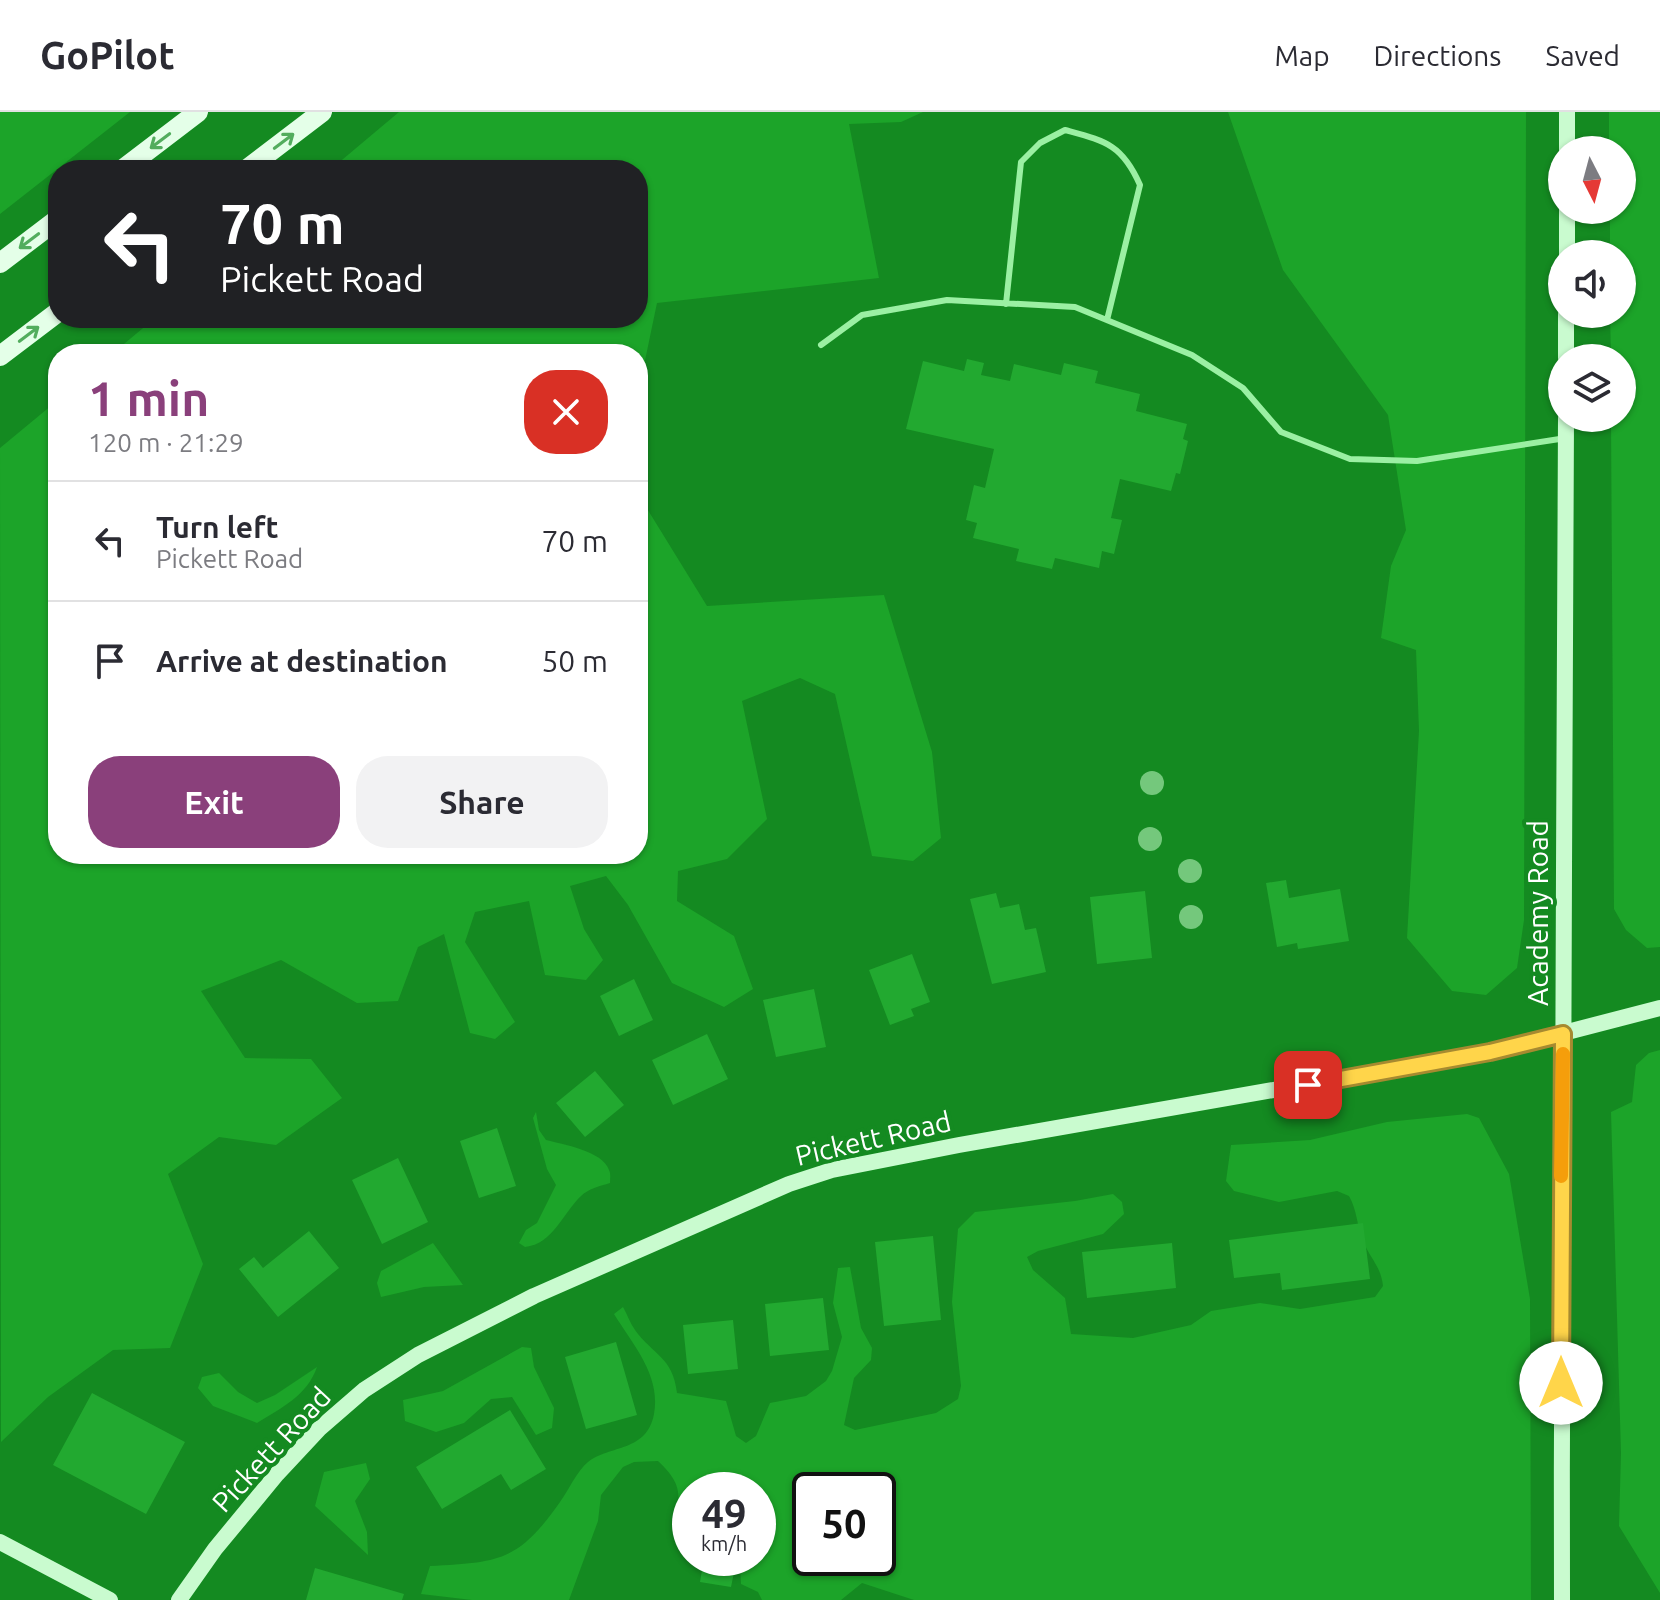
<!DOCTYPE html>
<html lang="en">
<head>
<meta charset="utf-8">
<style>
  body { margin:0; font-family:Ubuntu,sans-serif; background:#f2f2f3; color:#2b2b33; height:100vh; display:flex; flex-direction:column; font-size:30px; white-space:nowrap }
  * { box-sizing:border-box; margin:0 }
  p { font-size:26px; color:#7c7c81 }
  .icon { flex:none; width:44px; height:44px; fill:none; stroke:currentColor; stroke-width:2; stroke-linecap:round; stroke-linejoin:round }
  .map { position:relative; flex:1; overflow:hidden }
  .panel { position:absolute; left:48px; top:232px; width:600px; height:520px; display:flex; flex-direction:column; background:#fff; border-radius:32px; box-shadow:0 2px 6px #0004 }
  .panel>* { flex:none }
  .guide { position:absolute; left:48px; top:48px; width:600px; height:168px; border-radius:32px; box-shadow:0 2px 6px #0004; background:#202124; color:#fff; overflow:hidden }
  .needle { width:52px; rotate:174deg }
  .buttons { position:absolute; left:1548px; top:24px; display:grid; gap:16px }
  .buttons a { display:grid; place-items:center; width:88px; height:88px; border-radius:50%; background:#fff; box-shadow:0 2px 6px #0004; font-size:40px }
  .speed { position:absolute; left:672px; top:1360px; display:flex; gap:16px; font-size:40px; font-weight:700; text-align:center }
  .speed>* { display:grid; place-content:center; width:104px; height:104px; border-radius:50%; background:#fff; box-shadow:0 2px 6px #0004; line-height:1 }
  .speed small { font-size:20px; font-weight:400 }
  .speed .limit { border:4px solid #111; border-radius:12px; background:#fff; color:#111 }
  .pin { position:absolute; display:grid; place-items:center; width:68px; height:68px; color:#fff; margin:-34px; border-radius:16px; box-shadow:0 4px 12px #0006 }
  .me { position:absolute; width:88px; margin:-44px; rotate:0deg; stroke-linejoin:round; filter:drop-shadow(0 0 6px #0008) }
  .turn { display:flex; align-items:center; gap:28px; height:168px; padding:0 40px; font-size:36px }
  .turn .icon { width:104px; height:104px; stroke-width:2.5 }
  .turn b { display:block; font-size:56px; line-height:68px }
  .round { display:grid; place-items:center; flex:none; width:84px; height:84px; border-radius:32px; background:#f2f2f3 }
  .head { display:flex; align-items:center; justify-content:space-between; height:136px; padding:0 40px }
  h1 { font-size:48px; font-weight:700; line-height:60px; color:#8a407b }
  .button { display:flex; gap:16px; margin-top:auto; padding:16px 40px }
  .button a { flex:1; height:92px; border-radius:32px; background:#8a407b; color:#fff; font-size:32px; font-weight:700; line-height:92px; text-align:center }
  .button a+a { background:#f2f2f3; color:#2b2b33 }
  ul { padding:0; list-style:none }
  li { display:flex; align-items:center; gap:24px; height:120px; padding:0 40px; border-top:2px solid #e1e1e2 }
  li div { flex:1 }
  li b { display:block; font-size:30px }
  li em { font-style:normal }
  header { display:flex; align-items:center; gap:48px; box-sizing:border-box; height:112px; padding:0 40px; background:#fff; border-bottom:2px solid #e1e1e2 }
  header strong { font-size:38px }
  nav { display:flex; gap:44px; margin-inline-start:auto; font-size:28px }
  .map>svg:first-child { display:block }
  .green { fill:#1ca429; fill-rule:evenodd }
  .building { fill:#22a930 }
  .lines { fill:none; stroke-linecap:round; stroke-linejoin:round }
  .lane { stroke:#9bf0a3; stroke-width:6 }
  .secondary { stroke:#c9fbcf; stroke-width:16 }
  .primary { stroke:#e4ffe8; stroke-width:20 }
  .tree { fill:#74c87c }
  .oneway { stroke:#52ad5d }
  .route-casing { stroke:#a68a30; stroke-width:20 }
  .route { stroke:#ffd54a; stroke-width:14 }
  .slow { stroke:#f59e0b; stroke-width:14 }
  .labels { text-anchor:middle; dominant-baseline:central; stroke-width:8; stroke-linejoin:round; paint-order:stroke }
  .street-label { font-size:28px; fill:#fff; stroke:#148a21 }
</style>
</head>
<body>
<header>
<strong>GoPilot</strong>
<nav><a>Map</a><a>Directions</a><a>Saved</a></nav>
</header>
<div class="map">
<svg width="1660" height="1488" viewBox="0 0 1660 1488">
  <rect width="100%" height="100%" fill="#148a21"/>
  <path class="green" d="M 0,0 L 130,0 L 0,102 Z
    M 399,0 L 923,0 L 901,10 L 849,12 L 879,166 L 657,191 L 638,282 L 638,242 L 112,242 L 155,206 L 638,206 L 638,58 L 330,58 Z
    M 1228,0 L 1526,0 L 1524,808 L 1517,856 L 1486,883 L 1452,879 L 1407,826 L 1419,619 L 1416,538 L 1381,526 L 1391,454 L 1406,418 L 1388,303 L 1283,158 Z
    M 1609,0 L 1660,0 L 1660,835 L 1647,836 L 1626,818 L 1614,797 L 1611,306 L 1622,306 L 1622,246 L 1611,246 L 1610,202 L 1622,202 L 1622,142 L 1610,142 L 1610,98 L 1622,98 L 1622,38 L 1609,38 Z
    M 58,288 L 58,742 L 638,742 L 638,382 L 707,494 L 884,483 L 932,640 L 941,726 L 913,749 L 872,744 L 835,582 L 800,566 L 742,589 L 767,707 L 727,747 L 678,759 L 677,789 L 734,824 L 753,877 L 724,895 L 672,871 L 628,793 L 606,764 L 570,774 L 584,817 L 603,848 L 586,868 L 545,863 L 529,789 L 475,800 L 465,830 L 515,910 L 495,927 L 470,921 L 444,822 L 418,835 L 398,889 L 357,891 L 281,848 L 201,879 L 245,946 L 311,947 L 342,986 L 276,1033 L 219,1025 L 168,1062 L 203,1152 L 170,1236 L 113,1238 L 48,1285 L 1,1330 L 0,336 Z
    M 1660,938 L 1660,1481 L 1619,1414 L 1621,1341 L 1611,1000 L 1632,990 L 1636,953 L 1649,941 Z
    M 536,1000 L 539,1018 L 546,1028 C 562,1032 603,1039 609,1058 C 611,1062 610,1066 610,1071 C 600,1074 588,1077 581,1084 C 563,1101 553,1132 525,1135 L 519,1131 L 526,1118 L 537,1111 L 556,1073 L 547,1057 L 533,1006 Z
    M 1467,1002 L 1479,1006 L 1509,1062 L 1530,1187 L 1531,1488 L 914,1488 L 862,1471 L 841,1488 L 762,1488 L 758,1480 L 741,1472 L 740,1453 L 743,1446 L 758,1446 L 758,1378 L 690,1378 L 690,1420 L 683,1424 C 667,1392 695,1383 658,1349 L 634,1350 L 623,1355 L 601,1383 L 598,1409 L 569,1488 L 472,1488 L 421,1482 L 430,1454 C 499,1450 518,1450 560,1390 C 568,1379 577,1359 588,1350 C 610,1333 647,1340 654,1302 C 661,1263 633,1233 614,1202 L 623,1195 C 627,1202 630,1211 635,1218 C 653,1243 673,1245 677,1281 L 726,1289 L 736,1324 L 746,1331 L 756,1324 L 770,1291 L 806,1284 L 826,1269 L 832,1259 L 842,1225 L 833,1191 L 838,1156 L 850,1155 L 861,1216 L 872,1236 L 871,1248 L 854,1266 L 844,1313 L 855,1318 L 936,1301 L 958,1287 L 961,1274 L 952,1190 L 958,1117 L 975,1100 L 1075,1089 L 1113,1082 L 1122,1090 L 1124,1102 L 1103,1122 L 1038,1139 L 1027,1145 L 1033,1158 L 1065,1186 L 1071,1222 L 1133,1226 L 1191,1213 L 1211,1199 L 1260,1191 L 1300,1197 L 1375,1185 L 1383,1174 C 1381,1154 1369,1145 1362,1127 C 1357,1113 1357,1098 1349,1084 L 1337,1079 L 1279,1090 L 1234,1079 L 1226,1069 L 1231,1033 L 1310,1028 L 1387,1010 ZM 810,1378 L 878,1378 L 878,1446 L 810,1446 Z
    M 433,1131 L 463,1173 L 424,1175 L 381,1185 L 377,1171 L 381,1159 Z
    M 522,1235 L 531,1236 L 534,1255 L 554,1296 L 552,1316 L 536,1323 L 512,1285 L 491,1287 L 464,1311 L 436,1320 L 405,1309 L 403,1288 L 443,1279 Z
    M 317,1255 C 307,1284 281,1296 257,1311 L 213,1294 L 198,1276 L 202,1265 L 219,1261 L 238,1280 L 257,1291 L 275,1283 Z
    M 366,1351 L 370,1367 L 355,1389 L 367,1420 L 368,1443 L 315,1394 L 324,1360 Z"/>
  <path class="building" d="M 967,247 L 984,251 L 981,263 L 1010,269 L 1014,252 L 1061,263 L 1064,251 L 1098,259 L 1095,271 L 1140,282 L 1136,299 L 1187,312 L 1183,327 L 1188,329 L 1180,362 L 1176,361 L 1171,379 L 1120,367 L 1111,406 L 1122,408 L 1114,442 L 1102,439 L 1099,456 L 1055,446 L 1052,457 L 1016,449 L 1019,437 L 973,426 L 977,411 L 966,408 L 974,373 L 985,376 L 994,337 L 906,317 L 923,249 L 964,259 Z
    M 1286,768 L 1289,786 L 1340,777 L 1349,829 L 1298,837 L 1297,831 L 1277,835 L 1266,771 Z
    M 1145,779 L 1152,846 L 1097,852 L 1090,785 Z
    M 996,781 L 1000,796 L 1019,792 L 1025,818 L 1036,816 L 1046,860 L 992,872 L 970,787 Z
    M 912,842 L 930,890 L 911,897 L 914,904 L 890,913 L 869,858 Z
    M 634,867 L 653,908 L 619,924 L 600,884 Z
    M 814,877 L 826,935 L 776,945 L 763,888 Z
    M 707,922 L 728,967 L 673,993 L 652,948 Z
    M 595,959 L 624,993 L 585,1025 L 556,991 Z
    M 497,1016 L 516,1074 L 479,1086 L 460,1029 Z
    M 398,1046 L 428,1110 L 382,1132 L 352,1068 Z
    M 1363,1111 L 1370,1167 L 1282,1178 L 1280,1161 L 1234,1166 L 1229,1128 Z
    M 309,1119 L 339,1156 L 278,1205 L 239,1157 L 254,1145 L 263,1156 Z
    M 933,1124 L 941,1208 L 884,1214 L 875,1130 Z
    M 1172,1131 L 1176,1176 L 1087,1186 L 1082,1140 Z
    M 823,1186 L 829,1238 L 770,1244 L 765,1192 Z
    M 733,1208 L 738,1257 L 688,1262 L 683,1213 Z
    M 616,1230 L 637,1303 L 586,1317 L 565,1245 Z
    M 92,1281 L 185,1330 L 146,1402 L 53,1353 Z
    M 510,1298 L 546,1357 L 511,1378 L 501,1362 L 442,1397 L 416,1355 Z
    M 704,1446 L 737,1446 L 731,1475 L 700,1470 Z
    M 315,1456 L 404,1482 L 402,1488 L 306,1488 Z"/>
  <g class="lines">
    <path class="lane" d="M 1006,192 L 1021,50 L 1040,31 L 1065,18 C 1105,29 1122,32 1140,73 L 1107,208
      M 821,233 L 862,203 L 947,188 L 1075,195 L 1192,243 L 1243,276 L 1281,320 L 1350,347 L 1417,349 L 1566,326"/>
    <path class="secondary" d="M 1567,38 L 1567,0
      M 1567,142 L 1567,98
      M 1566,246 L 1566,202
      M 0,1430 L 110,1488
      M 179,1488 L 215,1437 L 277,1362 L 319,1317 L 364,1278 L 418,1243 L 534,1184 L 789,1072 L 832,1058 L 959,1033 L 1490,940 L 1660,896
      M 1562,1488 C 1561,1094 1565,700 1566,306"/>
    <path class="primary" d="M 122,58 L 198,0
      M 246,58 L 322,0
      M 0,151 L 58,107
      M 0,244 L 58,200"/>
  </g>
  <g class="tree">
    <circle cx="1152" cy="671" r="12"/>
    <circle cx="1150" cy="727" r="12"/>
    <circle cx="1190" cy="759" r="12"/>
    <circle cx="1191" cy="805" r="12"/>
  </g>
  <defs><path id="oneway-shaft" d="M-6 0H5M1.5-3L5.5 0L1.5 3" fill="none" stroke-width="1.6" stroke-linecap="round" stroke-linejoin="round" transform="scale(2)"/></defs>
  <g class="oneway">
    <use href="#oneway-shaft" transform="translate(160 29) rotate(143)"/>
    <use href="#oneway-shaft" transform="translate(284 29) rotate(-37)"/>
    <use href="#oneway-shaft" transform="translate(29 129) rotate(143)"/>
    <use href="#oneway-shaft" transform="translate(29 222) rotate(-37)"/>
  </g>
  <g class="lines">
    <g class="route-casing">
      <path id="route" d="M 1308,973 L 1490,940 L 1563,922 L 1561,1271"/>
    </g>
    <use href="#route" class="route"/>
    <path class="slow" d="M 1561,1064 L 1563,942"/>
  </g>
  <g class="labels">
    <g class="street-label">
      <text transform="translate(1537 801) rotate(-90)">Academy Road</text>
      <text transform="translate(873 1026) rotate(-13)">Pickett Road</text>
      <text transform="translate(271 1337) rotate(-47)">Pickett Road</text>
    </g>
  </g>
</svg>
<div class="buttons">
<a><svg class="needle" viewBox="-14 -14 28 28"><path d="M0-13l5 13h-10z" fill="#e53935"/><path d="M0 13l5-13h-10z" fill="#7c7c81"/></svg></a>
<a><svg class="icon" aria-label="sound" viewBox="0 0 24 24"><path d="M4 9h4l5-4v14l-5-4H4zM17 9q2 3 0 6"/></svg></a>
<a><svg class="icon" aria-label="layers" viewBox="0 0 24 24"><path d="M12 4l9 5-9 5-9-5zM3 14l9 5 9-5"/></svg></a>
</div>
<div class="speed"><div>49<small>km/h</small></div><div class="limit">50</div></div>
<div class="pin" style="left:1308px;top:973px;background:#d93025"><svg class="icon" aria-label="arrive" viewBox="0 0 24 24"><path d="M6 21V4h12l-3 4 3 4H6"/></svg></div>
<svg class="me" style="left:1561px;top:1271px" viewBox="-20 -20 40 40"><circle r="19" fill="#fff"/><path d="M0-13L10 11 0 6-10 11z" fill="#ffd54a"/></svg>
<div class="guide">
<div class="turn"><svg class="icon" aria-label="left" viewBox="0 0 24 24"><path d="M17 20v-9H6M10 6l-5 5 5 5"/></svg><div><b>70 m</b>Pickett Road</div></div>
</div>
<section class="panel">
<div class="head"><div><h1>1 min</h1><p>120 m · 21:29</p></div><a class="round" style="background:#d93025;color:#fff"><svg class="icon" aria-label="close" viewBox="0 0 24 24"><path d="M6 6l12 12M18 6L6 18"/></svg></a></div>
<ul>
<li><svg class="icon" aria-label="left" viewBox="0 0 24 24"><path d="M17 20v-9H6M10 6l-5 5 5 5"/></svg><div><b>Turn left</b><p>Pickett Road</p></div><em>70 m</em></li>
<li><svg class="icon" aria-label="arrive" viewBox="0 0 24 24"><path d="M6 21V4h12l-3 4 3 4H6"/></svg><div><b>Arrive at destination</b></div><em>50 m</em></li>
</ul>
<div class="button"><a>Exit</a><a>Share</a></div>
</section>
</div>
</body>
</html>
